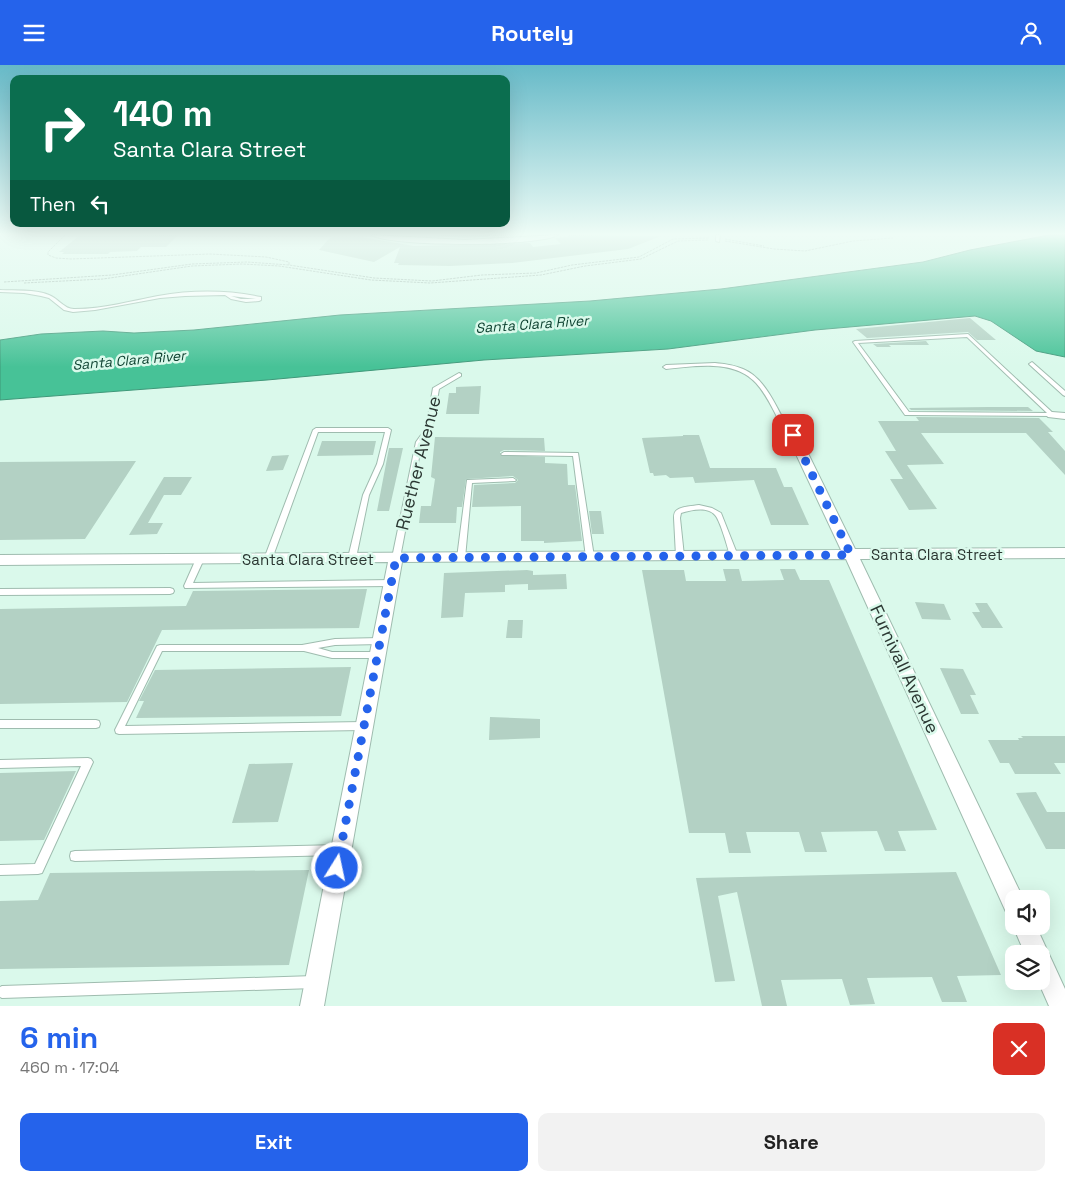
<!DOCTYPE html>
<html lang="en">
<head>
<meta charset="utf-8">
<style>
  body { margin:0; font-family:"Space Grotesk",sans-serif; background:#f2f2f2; color:#222; height:100vh; display:flex; flex-direction:column; font-size:19px; white-space:nowrap }
  * { box-sizing:border-box; margin:0 }
  p { font-size:16px; color:#767676 }
  .icon { flex:none; width:28px; height:28px; fill:none; stroke:currentColor; stroke-width:2; stroke-linecap:round; stroke-linejoin:round }
  .map { position:relative; height:941px; overflow:hidden }
  .details { display:flex; flex-direction:column; background:#fff; flex:1 }
  .details>* { flex:none }
  .banner { position:absolute; left:10px; top:10px; width:500px; height:152px; border-radius:10px; box-shadow:0 5px 20px #0002; background:#0b6e4f; color:#fff; overflow:hidden }
  .tools { position:absolute; left:1005px; top:825px; display:grid; gap:10px }
  .tools a { display:grid; place-items:center; width:45px; height:45px; border-radius:10px; background:#fff; box-shadow:0 5px 20px #0002; font-size:25px }
  .pin { position:absolute; display:grid; place-items:center; width:42px; height:42px; color:#fff; margin:-21px; border-radius:10px; box-shadow:0 2px 8px #0006 }
  .me { position:absolute; width:55px; margin:-28px; rotate:10deg; stroke-linejoin:round; filter:drop-shadow(0 0 4px #0008) }
  .turn { display:flex; align-items:center; gap:18px; height:105px; padding:0 20px; font-size:22px }
  .turn .icon { width:65px; height:65px; stroke-width:2.5 }
  .turn b { display:block; font-size:35px; line-height:42px }
  .then { display:flex; align-items:center; height:48px; padding:0 20px; background:#0003; gap:10px; font-size:19px }
  .round { display:grid; place-items:center; flex:none; width:52px; height:52px; border-radius:10px; background:#f2f2f2 }
  .overview { display:flex; align-items:center; justify-content:space-between; height:85px; padding:0 20px }
  h1 { font-size:30px; font-weight:800; line-height:38px; color:#2563eb }
  .primary-button { display:flex; gap:10px; margin-top:auto; padding:10px 20px }
  .primary-button a { flex:1; height:58px; border-radius:10px; background:#2563eb; color:#fff; font-size:20px; font-weight:800; line-height:58px; text-align:center }
  .primary-button a+a { background:#f2f2f2; color:#222 }
  header { display:flex; justify-content:space-between; align-items:center; height:65px; padding:0 20px; background:#2563eb; color:#fff; font-size:22px; font-weight:800 }
  .map>svg:first-child { display:block }
  .water { fill:#47c297; stroke:#3f9879 }
  .building { fill:#b3d1c4 }
  .lines { fill:none; stroke-linecap:round; stroke-linejoin:round }
  .service-casing { stroke:#9fbcaf; stroke-width:2 }
  .minor-casing { stroke:#9fbcaf; stroke-width:2 }
  .path { stroke:#9cb5aa; stroke-width:1; stroke-dasharray:2.5 1; stroke-linecap:butt }
  .service { fill:#fff; fill-rule:evenodd }
  .minor { fill:#fff; fill-rule:evenodd }
  .route { stroke:#2563eb; stroke-width:9; stroke-dasharray:0 16.2 }
  .labels { text-anchor:middle; dominant-baseline:central; stroke-width:5; stroke-linejoin:round; paint-order:stroke }
  .far-water-label { font-size:14px; font-style:italic; fill:#0e4231; stroke:#daf9eb }
  .street-label { font-size:15px; fill:#2b3732; stroke:#daf9eb }
  .near-street-label { font-size:18px; fill:#2b3732; stroke:#daf9eb }
</style>
</head>
<body>
<header><svg class="icon" aria-label="menu" viewBox="0 0 24 24"><path d="M4 6h16M4 12h16M4 18h16"/></svg>Routely<svg class="icon" aria-label="person" viewBox="0 0 24 24"><circle cx="12" cy="8" r="4"/><path d="M4 21q1-7 8-7t8 7"/></svg></header>
<div class="map">
<svg width="1065" height="941" viewBox="0 0 1065 941">
  <rect width="100%" height="100%" fill="#daf9eb"/>
  <path class="water" d="M 1049,170 L 1065,170 L 1065,292 L 1036,286 L 991,256 L 975,251 L 815,265 L 668,284 L 484,295 L 267,315 L 0,335 L 0,275 L 41,269 L 103,266 L 134,268 L 194,265 L 340,250 L 590,236 L 721,224 L 923,197 L 970,185 Z"/>
  <path class="building" d="M 178,170 L 166,182 L 141,182 L 137,186 L 110,187 L 108,189 L 62,189 L 64,187 L 59,187 L 79,171 Z
    M 431,170 L 517,170 L 465,173 Z
    M 568,170 L 661,171 L 628,184 L 512,198 L 450,201 L 398,200 L 399,198 L 394,198 L 400,182 L 374,197 L 319,185 L 328,175 L 332,172 L 361,172 L 414,181 L 530,178 L 533,182 L 561,179 L 555,173 L 568,172 Z
    M 970,253 L 996,275 L 977,275 L 968,267 L 867,273 L 856,264 Z
    M 926,276 L 929,280 L 889,280 L 891,282 L 877,282 L 873,279 Z
    M 481,321 L 479,349 L 446,349 L 449,328 L 456,328 L 456,322 Z
    M 988,342 L 1028,342 L 1033,346 L 911,345 L 909,343 Z
    M 916,352 L 1039,353 L 1053,367 L 1048,367 L 1065,386 L 1065,410 L 1026,368 L 921,368 L 944,399 L 907,400 L 937,444 L 909,445 L 890,414 L 903,414 L 885,386 L 896,386 L 878,356 L 919,356 Z
    M 683,370 L 699,370 L 710,403 L 776,403 L 784,422 L 792,422 L 809,460 L 771,460 L 754,415 L 695,418 L 693,412 L 670,413 L 666,410 L 654,411 L 653,408 L 650,408 L 642,373 L 683,371 Z
    M 435,372 L 544,373 L 545,386 L 504,385 L 500,387 L 500,390 L 545,392 L 545,398 L 567,399 L 568,420 L 575,420 L 582,476 L 544,478 L 544,476 L 521,476 L 521,441 L 472,442 L 474,420 L 515,418 L 518,415 L 513,411 L 466,414 L 462,442 L 457,442 L 456,458 L 419,458 L 421,441 L 431,441 L 435,414 L 431,412 Z
    M 322,376 L 376,376 L 373,390 L 317,391 Z
    M 389,383 L 403,383 L 389,446 L 377,446 Z
    M 289,390 L 283,405 L 266,406 L 272,391 Z
    M 136,396 L 85,474 L 0,475 L 0,397 Z
    M 164,412 L 192,412 L 181,430 L 164,430 L 148,458 L 163,458 L 157,469 L 129,470 Z
    M 589,446 L 601,446 L 604,469 L 592,469 Z
    M 723,504 L 739,504 L 742,516 L 784,515 L 780,504 L 795,504 L 800,515 L 829,515 L 937,765 L 898,766 L 906,786 L 885,786 L 877,766 L 821,767 L 827,787 L 805,787 L 799,767 L 746,767 L 751,788 L 729,788 L 725,768 L 689,768 L 642,505 L 684,505 L 686,516 L 726,516 Z
    M 527,505 L 533,506 L 533,510 L 566,509 L 567,524 L 528,525 L 528,519 L 505,520 L 505,527 L 465,528 L 463,552 L 441,553 L 444,508 Z
    M 367,524 L 359,563 L 162,565 L 127,637 L 0,639 L 0,544 L 186,541 L 193,526 Z
    M 915,537 L 944,539 L 951,555 L 922,554 Z
    M 975,538 L 987,538 L 1003,563 L 982,563 L 972,547 L 980,547 Z
    M 508,555 L 523,555 L 522,573 L 506,573 Z
    M 351,602 L 341,651 L 136,653 L 144,636 L 139,636 L 155,605 Z
    M 940,603 L 963,604 L 976,630 L 970,630 L 979,649 L 961,649 Z
    M 490,652 L 540,654 L 540,673 L 489,675 Z
    M 1021,671 L 1065,671 L 1065,698 L 1054,698 L 1061,709 L 1015,709 L 1009,698 L 1000,698 L 988,675 L 1019,675 L 1018,673 L 1023,673 Z
    M 293,698 L 278,757 L 232,758 L 249,699 Z
    M 76,706 L 44,775 L 0,776 L 0,708 Z
    M 1036,727 L 1047,747 L 1065,747 L 1065,784 L 1046,784 L 1016,728 Z
    M 309,805 L 289,900 L 0,904 L 0,836 L 38,835 L 50,808 Z
    M 956,807 L 1001,910 L 957,911 L 967,937 L 942,937 L 932,912 L 867,913 L 875,939 L 850,940 L 842,914 L 781,915 L 787,941 L 762,941 L 737,827 L 718,831 L 735,916 L 715,917 L 696,813 Z"/>
  <g class="lines">
    <g class="service-casing">
      <path id="service" d="M 716,170 L 720,170 L 719,177 L 716,176 Z
        M 0,225 C 16,226 34,224 49,230 C 59,234 65,245 75,244 C 103,244 131,236 158,231 C 192,225 227,225 261,232 L 261,235 L 259,236 L 246,237 L 231,234 L 225,230 L 185,231 L 160,233 L 95,245 L 73,247 L 64,245 L 49,233 L 41,231 L 24,228 L 0,227 ZM 231,231 L 256,234 L 241,234 Z
        M 968,269 L 1054,349 L 1054,351 L 905,350 L 853,277 L 855,276 ZM 967,272 L 1047,348 L 909,347 L 858,278 Z
        M 1032,297 L 1065,326 L 1065,331 L 1063,330 L 1030,300 L 1029,299 Z
        M 715,298 C 725,299 734,300 743,304 C 767,314 777,345 790,366 L 796,370 L 795,371 L 791,371 L 786,368 C 776,352 769,332 756,318 C 734,294 695,301 666,304 L 663,302 L 666,300 Z
        M 459,308 L 461,309 L 461,311 L 439,324 L 432,363 L 422,377 L 400,493 L 396,496 L 393,495 L 392,493 L 416,377 L 426,363 L 433,323 Z
        M 316,363 L 388,363 L 391,365 L 383,399 L 369,430 L 356,493 L 352,496 L 348,493 L 363,430 L 377,399 L 385,367 L 318,367 L 272,494 L 271,496 L 265,496 L 264,494 L 313,365 Z
        M 504,387 L 578,388 L 594,492 L 593,494 L 590,494 L 586,492 L 573,391 L 502,390 L 501,389 Z
        M 513,413 L 516,415 L 515,416 L 472,418 L 465,493 L 461,496 L 458,495 L 457,493 L 467,415 Z
        M 699,440 L 712,443 L 721,448 L 738,491 L 737,493 L 734,493 L 730,491 C 728,483 720,455 715,450 C 707,441 691,445 681,448 L 680,453 L 684,491 L 680,493 L 677,493 L 676,491 L 674,453 C 674,450 674,447 677,445 C 682,441 693,441 699,440 Z
        M 200,491 L 204,494 L 193,518 L 391,515 L 394,516 L 395,518 L 394,520 L 391,521 L 185,523 L 184,521 L 196,494 Z
        M 170,523 L 173,524 L 174,526 L 173,528 L 170,529 L 0,530 L 0,524 Z
        M 380,573 L 383,574 L 384,576 L 383,578 L 380,579 L 335,580 L 318,583 L 332,587 L 377,587 L 380,588 L 381,590 L 380,592 L 377,593 L 332,593 L 304,586 L 162,586 L 125,661 L 363,657 L 366,658 L 367,661 L 366,664 L 363,665 L 119,669 L 116,668 L 115,665 L 157,581 L 160,580 L 302,580 L 335,574 Z
        M 0,655 L 96,655 L 99,656 L 100,659 L 99,662 L 96,663 L 0,663 Z
        M 88,693 L 91,694 L 93,697 L 42,808 L 38,809 L 0,810 L 0,800 L 35,799 L 81,701 L 0,703 L 0,695 Z
        M 340,780 L 344,781 L 345,785 L 344,789 L 340,790 L 75,796 L 71,795 L 70,791 L 71,787 L 75,786 Z
        M 314,911 L 318,913 L 320,917 L 318,921 L 314,923 L 2,933 L 0,932 L 0,922 L 2,921 Z"/>
    </g>
    <g class="minor-casing">
      <path id="minor" d="M 371,170 L 465,175 L 558,170 C 538,182 392,182 371,170 Z
        M 1052,347 L 1065,348 L 1065,354 L 1048,352 L 1046,350 L 1048,348 Z
        M 793,366 L 799,370 L 855,484 L 1065,483 L 1065,493 L 860,494 L 1022,831 L 1023,834 L 1014,834 L 1014,850 L 1006,847 L 846,494 L 402,497 L 324,941 L 300,941 L 388,497 L 0,500 L 0,490 L 841,485 L 787,370 Z
        M 1014,859 L 1014,861 L 1036,861 L 1065,924 L 1065,941 L 1049,941 L 1038,916 L 1041,916 L 1041,889 L 1025,889 L 1013,861 Z"/>
    </g>
    <path class="path" d="M 65,170 L 48,187 L 48,190 L 56,193 L 71,194 L 210,189 L 266,192 L 289,197 L 289,200
      M 725,174 L 764,181
      M 725,176 L 774,184 L 805,186 L 853,176 L 893,173
      M 4,217 L 112,210 L 192,199 L 247,197 L 289,200 L 374,213 L 432,216 L 482,210 L 536,208 L 572,200 L 639,192 L 673,174 L 709,173
      M 24,218 L 103,214 L 192,201 L 242,199 L 279,201 L 371,215 L 430,218 L 541,210 L 585,201 L 641,194 L 678,176 L 709,175"/>
    <use href="#service" class="service"/>
    <use href="#minor" class="minor"/>
  </g>
  <linearGradient id="sky" x2="0" y2="1"><stop stop-color="#67bac8"/><stop offset="0.56" stop-color="#eefcf6"/><stop offset="1" stop-color="#eefcf6" stop-opacity="0"/></linearGradient>
  <rect width="1065" height="302" fill="url(#sky)"/>
  <g class="lines">
    <path class="route" d="M 337,803 L 396,493 L 851,490 L 793,370"/>
  </g>
  <g class="labels">
    <g class="far-water-label">
      <text transform="translate(532 259) rotate(-4)">Santa Clara River</text>
      <text transform="translate(129 295) rotate(-5)">Santa Clara River</text>
    </g>
    <g class="street-label">
      <text x="937" y="489">Santa Clara Street</text>
      <text x="308" y="494">Santa Clara Street</text>
    </g>
    <g class="near-street-label">
      <text transform="translate(418 398) rotate(-76)">Ruether Avenue</text>
      <text transform="translate(905 604) rotate(65)">Furnivall Avenue</text>
    </g>
  </g>
</svg>
<div class="tools">
<a><svg class="icon" aria-label="sound" viewBox="0 0 24 24"><path d="M4 9h4l5-4v14l-5-4H4zM17 9q2 3 0 6"/></svg></a>
<a><svg class="icon" aria-label="layers" viewBox="0 0 24 24"><path d="M12 4l9 5-9 5-9-5zM3 14l9 5 9-5"/></svg></a>
</div>
<div class="pin" style="left:793px;top:370px;background:#d93025"><svg class="icon" aria-label="arrive" viewBox="0 0 24 24"><path d="M6 21V4h12l-3 4 3 4H6"/></svg></div>
<svg class="me" style="left:337px;top:803px" viewBox="-20 -20 40 40"><circle r="17" fill="#2563eb" stroke="#fff" stroke-width="3"/><path d="M0-11L8 9 0 5-8 9z" fill="#fff"/></svg>
<div class="banner">
<div class="turn"><svg class="icon" aria-label="right" viewBox="0 0 24 24"><path d="M7 20v-9h11M14 6l5 5-5 5"/></svg><div><b>140 m</b>Santa Clara Street</div></div>
<div class="then">Then<svg class="icon" aria-label="left" viewBox="0 0 24 24"><path d="M17 20v-9H6M10 6l-5 5 5 5"/></svg></div>
</div>
</div>
<section class="details">
<div class="overview"><div><h1>6 min</h1><p>460 m · 17:04</p></div><a class="round" style="background:#d93025;color:#fff"><svg class="icon" aria-label="close" viewBox="0 0 24 24"><path d="M6 6l12 12M18 6L6 18"/></svg></a></div>
<div class="primary-button"><a>Exit</a><a>Share</a></div>
</section>
</body>
</html>
